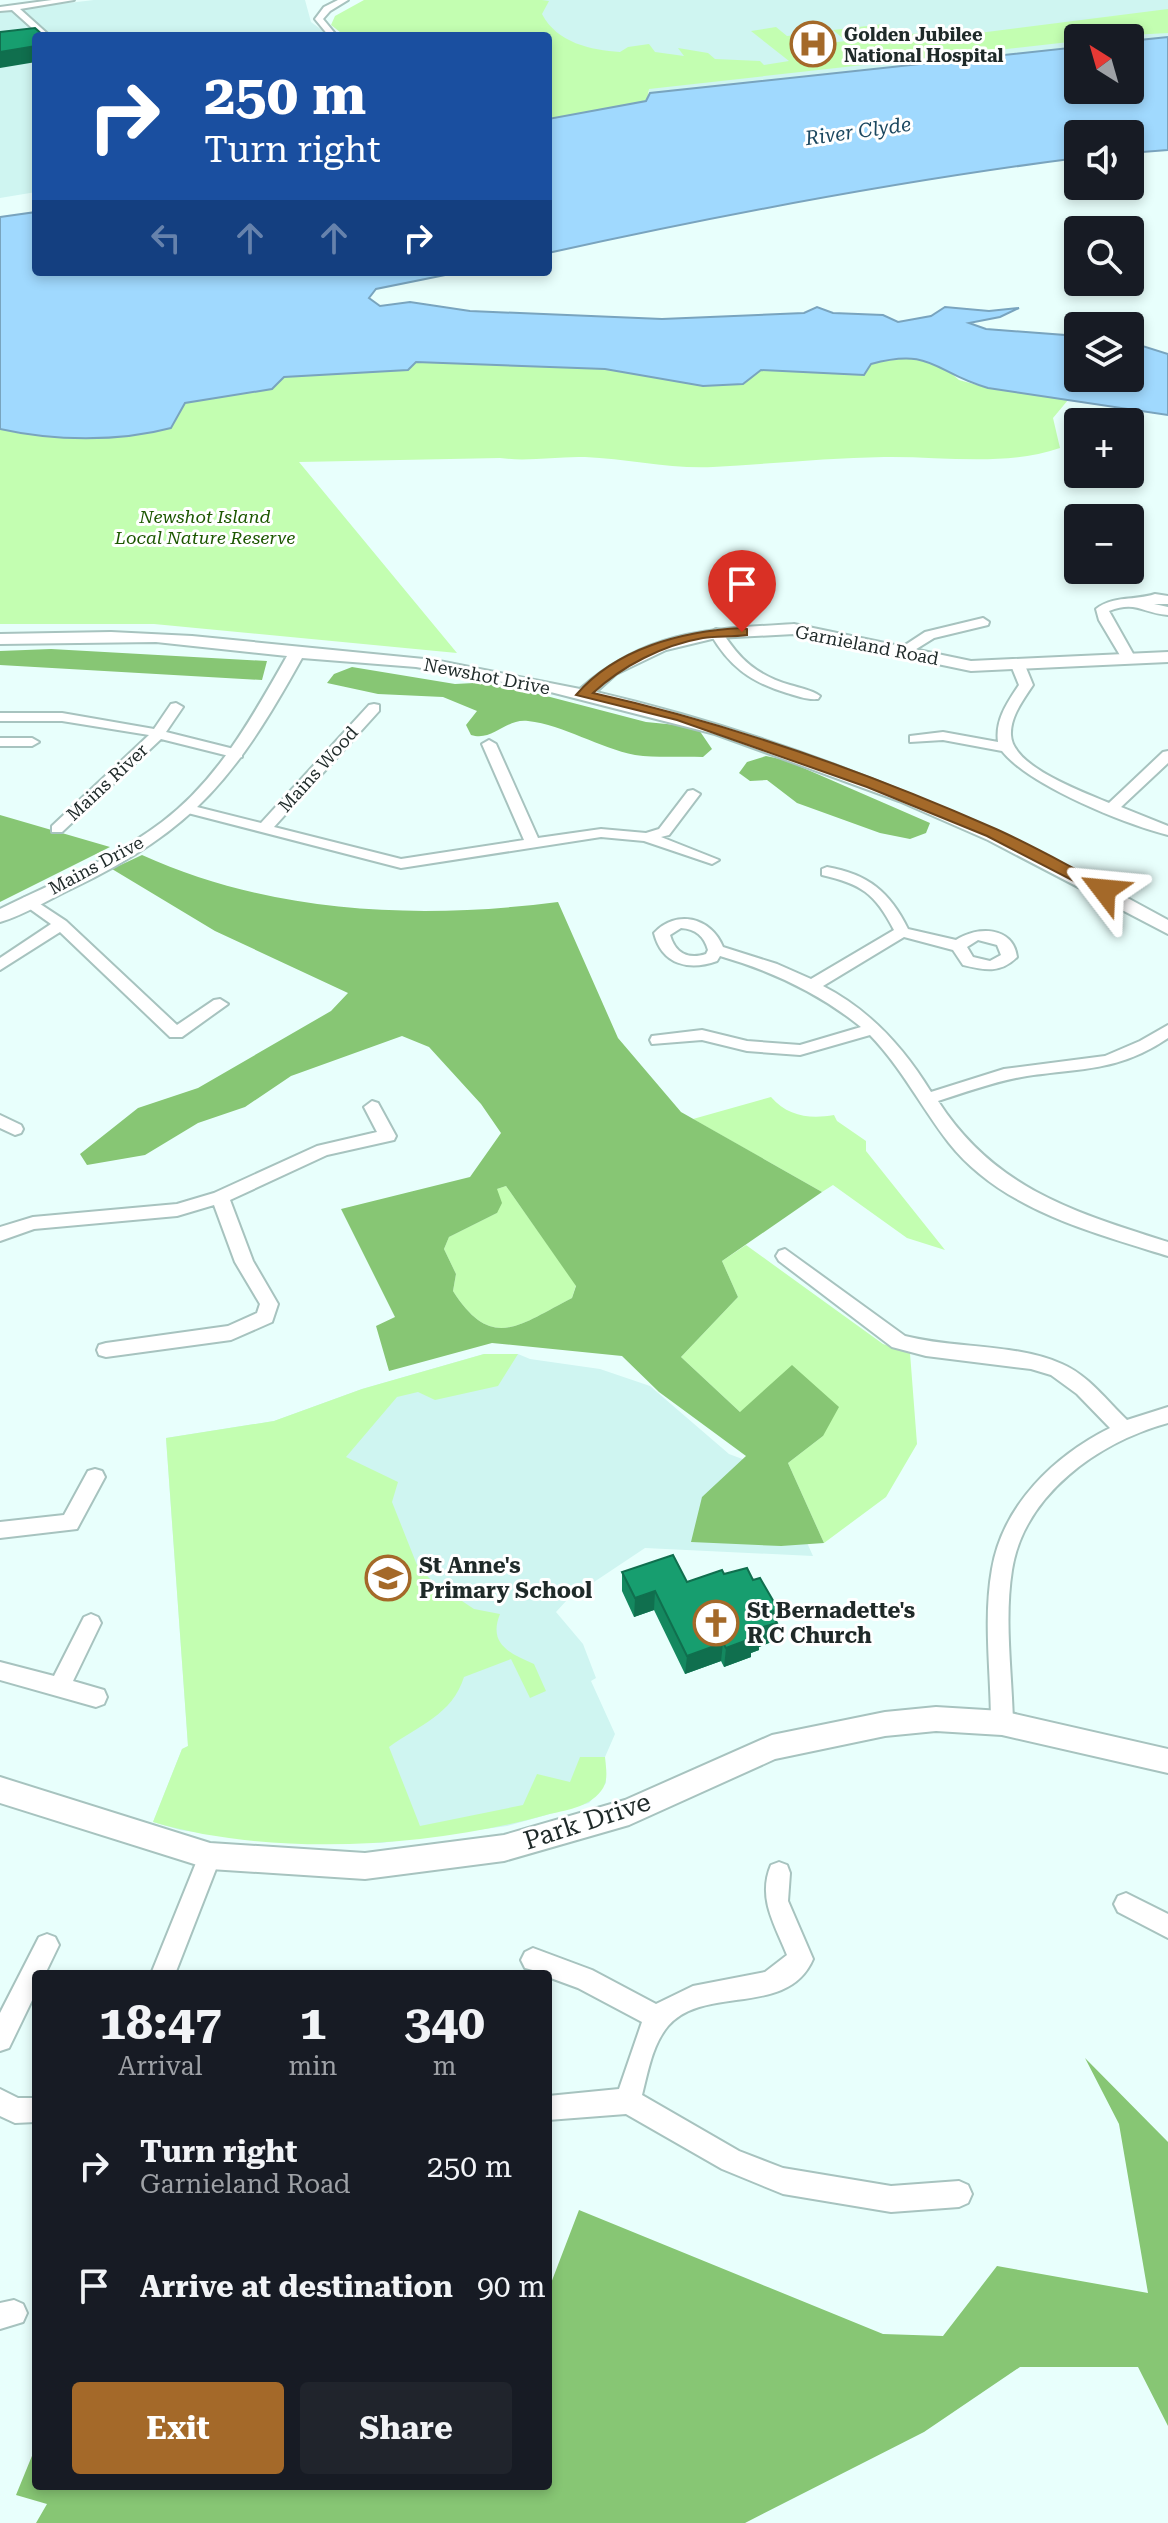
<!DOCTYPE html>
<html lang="en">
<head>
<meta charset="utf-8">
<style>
  body { margin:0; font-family:"Roboto Serif",serif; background:#20242c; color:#f1f3f6; height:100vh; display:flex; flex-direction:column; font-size:30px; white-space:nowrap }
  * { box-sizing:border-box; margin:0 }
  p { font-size:26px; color:#9ea1a6 }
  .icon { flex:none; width:44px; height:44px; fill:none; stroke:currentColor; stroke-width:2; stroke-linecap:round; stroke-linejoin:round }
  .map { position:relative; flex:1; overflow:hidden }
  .panel { position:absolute; left:32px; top:1970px; width:520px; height:520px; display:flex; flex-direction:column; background:#171b24; border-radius:8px; box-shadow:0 4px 12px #0003 }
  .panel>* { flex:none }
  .banner { position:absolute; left:32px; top:32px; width:520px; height:244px; border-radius:8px; box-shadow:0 4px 12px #0003; background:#1a4fa0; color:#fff; overflow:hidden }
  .needle { width:52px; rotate:323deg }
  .tools { position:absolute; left:1064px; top:24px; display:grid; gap:16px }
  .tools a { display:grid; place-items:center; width:80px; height:80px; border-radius:8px; background:#171b24; box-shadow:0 4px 12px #0003; font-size:40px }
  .pin { position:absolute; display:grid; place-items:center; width:68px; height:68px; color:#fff; margin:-82px -34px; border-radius:50% 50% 50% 0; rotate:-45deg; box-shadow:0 0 8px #0007 }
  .pin .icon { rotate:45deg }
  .me { position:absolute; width:88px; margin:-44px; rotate:299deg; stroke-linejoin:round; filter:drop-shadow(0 0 6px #0008) }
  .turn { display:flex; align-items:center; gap:28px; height:168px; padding:0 40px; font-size:36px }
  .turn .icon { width:104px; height:104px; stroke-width:2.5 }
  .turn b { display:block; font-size:56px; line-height:68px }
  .lanes { display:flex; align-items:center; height:76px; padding:0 40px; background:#0003; justify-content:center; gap:40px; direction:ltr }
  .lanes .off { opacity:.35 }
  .eta { display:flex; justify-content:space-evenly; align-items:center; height:136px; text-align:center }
  .eta b { font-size:48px; font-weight:700; line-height:56px }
  .cta { display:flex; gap:16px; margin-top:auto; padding:16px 40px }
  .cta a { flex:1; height:92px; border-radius:8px; background:#a46929; color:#fff; font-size:32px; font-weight:700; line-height:92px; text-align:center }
  .cta a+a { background:#20242c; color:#f1f3f6 }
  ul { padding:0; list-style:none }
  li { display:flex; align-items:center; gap:24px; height:120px; padding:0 40px }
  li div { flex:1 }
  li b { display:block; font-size:30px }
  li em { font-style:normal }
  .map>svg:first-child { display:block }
  .built { fill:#cff5f1 }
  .green { fill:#c3feb1 }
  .forest { fill:#87c674; fill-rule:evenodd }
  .water { fill:#a0d9fe; stroke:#79a4be; stroke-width:2 }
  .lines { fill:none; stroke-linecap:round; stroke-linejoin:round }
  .minor-casing { stroke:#a7c3bf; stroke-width:4 }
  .tertiary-casing { stroke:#a7c3bf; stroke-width:4 }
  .minor { fill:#fff; fill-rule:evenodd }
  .tertiary { fill:#fff; fill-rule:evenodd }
  .wall { fill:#14885f }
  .shaded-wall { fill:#106f4e }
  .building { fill:#179e6f; stroke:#106f4e; stroke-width:2 }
  .route { fill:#a46929; stroke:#6b441b; stroke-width:2 }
  .labels { text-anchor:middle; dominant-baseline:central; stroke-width:6; stroke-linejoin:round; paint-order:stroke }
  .far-poi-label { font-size:18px; font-weight:bold; fill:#1f2a29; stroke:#fff; text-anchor:start }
  .far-park-label { font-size:18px; font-style:italic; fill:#1c5700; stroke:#fff }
  .far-street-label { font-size:18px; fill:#1f2a29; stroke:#fff }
  .far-water-label { font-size:20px; font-style:italic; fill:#1c4860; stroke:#fff }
  .poi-label { font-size:22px; font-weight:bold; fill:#1f2a29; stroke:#fff; text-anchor:start }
  .near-street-label { font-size:26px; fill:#1f2a29; stroke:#fff }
</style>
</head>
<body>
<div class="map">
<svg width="1168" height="2523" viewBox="0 0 1168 2523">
  <rect width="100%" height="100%" fill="#e8fffc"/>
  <path class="built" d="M 94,0 L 305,0 L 311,22 L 330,36 L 36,36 L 36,192 L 0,198 L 0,11 Z
    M 364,0 L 1168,0 L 1168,37 L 1130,41 L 1130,38 L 1078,38 L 1078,47 L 650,93 L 645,86 L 548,36 Z
    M 484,1354 L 518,1354 L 530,1359 L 600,1369 L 650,1386 L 729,1454 L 761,1466 L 804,1536 L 813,1556 L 645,1548 L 567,1600 L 556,1612 L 583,1644 L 596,1678 L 591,1681 L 615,1734 L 605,1757 L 606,1783 L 589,1803 L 507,1826 L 381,1843 L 255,1840 L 180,1830 L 153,1822 L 182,1749 L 188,1746 L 166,1438 L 274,1421 L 362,1389 Z"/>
  <path class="green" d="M 364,0 L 542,0 L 549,1 L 542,14 C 557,43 591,50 620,52 L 628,47 L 649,44 L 655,52 L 684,56 L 678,48 L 708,53 L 715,59 L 760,61 L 764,65 L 789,61 L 751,31 L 776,27 L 787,36 L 815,33 L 828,43 L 846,41 L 833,30 L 884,24 L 900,35 L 921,33 L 932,39 L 1168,9 L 1168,33 L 1078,38 L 1078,41 L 649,89 L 647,101 L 548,119 L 548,36 L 345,36 L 331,25 L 335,16 Z
    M 897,357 L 924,359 L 945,368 L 959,380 L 988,388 L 1068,400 L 1053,418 L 1060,448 C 1005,467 941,456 884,457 C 827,458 770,464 713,467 C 670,469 628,459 585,457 C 557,456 529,462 500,458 L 299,462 L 457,653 L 154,624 L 0,624 L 0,429 L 22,434 L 171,428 L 185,403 L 271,389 L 284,377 L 408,370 L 416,362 L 605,369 L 703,386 L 743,384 L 761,370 L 864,375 L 870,364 Z
    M 771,1097 C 788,1117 811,1119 834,1115 L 837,1121 L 866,1141 L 866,1151 L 945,1250 L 907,1238 L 833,1185 L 822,1192 L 693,1119 Z
    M 506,1186 L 576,1285 L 572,1298 C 519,1325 492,1352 453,1291 L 456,1274 L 444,1249 L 449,1237 L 497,1213 L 497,1189 Z
    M 746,1245 L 883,1344 L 910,1353 L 917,1444 L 886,1497 L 824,1543 L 788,1463 L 823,1436 L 740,1412 L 681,1357 L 738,1297 L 722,1261 Z
    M 484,1354 L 518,1354 L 498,1386 L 435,1400 L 418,1392 L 397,1397 L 346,1457 L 398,1482 L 392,1502 L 417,1565 L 432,1581 L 474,1609 L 500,1614 C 488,1644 509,1653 534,1664 L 546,1691 L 530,1698 L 511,1659 L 464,1677 C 452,1715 419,1725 389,1747 L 420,1826 L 523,1805 L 537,1774 L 570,1782 L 580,1757 L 605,1757 C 606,1769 609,1781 601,1791 C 588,1808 565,1810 546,1815 C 429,1848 270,1857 153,1822 L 182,1749 L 188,1746 L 166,1438 L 274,1421 L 362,1389 Z"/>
  <path class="forest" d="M 51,649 L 267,661 L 262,680 L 0,665 L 0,651 Z
    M 352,667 L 455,684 L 493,682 L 646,722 L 697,727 L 712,749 L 703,757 C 681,756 656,758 635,755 C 599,748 564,725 528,721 C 506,718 493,742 471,735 L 466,725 L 477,711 L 443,697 L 378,694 L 327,683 L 334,674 Z
    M 766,756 L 785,760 L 930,823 L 926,833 L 910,839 L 880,833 L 797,803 L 767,780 L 750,781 L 739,773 L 747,762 Z
    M 0,815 L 110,847 L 0,902 Z
    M 142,855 C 272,914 418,920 558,902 L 618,1038 L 681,1112 L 822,1192 L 722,1261 L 738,1297 L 681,1357 L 740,1412 L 792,1365 L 839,1407 L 823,1436 L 788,1463 L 824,1543 L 781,1546 L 691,1542 L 702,1497 L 746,1456 L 659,1392 L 622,1356 L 492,1343 L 389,1371 L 376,1326 L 395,1317 L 341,1209 L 470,1177 L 501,1133 L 481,1104 L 429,1047 L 402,1036 L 291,1076 L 245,1107 L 198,1123 L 145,1155 L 87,1165 L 80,1154 L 138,1108 L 198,1088 L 331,1011 L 348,993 L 215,931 L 112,869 ZM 506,1186 L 576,1286 L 572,1298 C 519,1325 492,1352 453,1291 L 456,1274 L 444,1249 L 449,1237 L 497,1213 L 502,1203 L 497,1189 Z
    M 1085,2058 L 1168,2142 L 1168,2426 L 1138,2367 L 1020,2367 L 924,2432 L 745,2523 L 36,2523 L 47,2504 L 16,2495 L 36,2446 L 36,2486 L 548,2486 L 548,2291 L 579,2210 L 883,2334 L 943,2336 L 997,2266 L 1148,2293 L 1119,2124 Z"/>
  <path class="water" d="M 1168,37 L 1168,150 L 1130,153 L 1130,134 L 1078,134 L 1078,158 C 898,181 725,214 548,253 L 548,119 L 646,101 L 650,93 L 1078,47 L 1078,90 L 1130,90 L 1130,41 Z
    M 36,212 L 36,272 L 460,272 L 376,289 L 369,298 L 380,306 L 410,302 L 470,311 L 662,319 L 804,313 L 817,307 L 833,313 L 883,315 L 898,322 L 931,316 L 945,307 L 989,311 L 1019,308 L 1000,317 L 969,323 L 986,329 L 1078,336 L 1078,378 L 1130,378 L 1130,342 L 1168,354 L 1168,415 L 988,388 C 934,373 933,347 871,364 L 864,375 L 761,370 L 743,384 L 703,386 L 605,369 L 416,362 L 408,370 L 284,377 L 272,389 L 185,403 L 171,428 C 119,442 53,441 0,429 L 0,217 Z"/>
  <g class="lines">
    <g class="minor-casing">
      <path id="minor" d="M 52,0 L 74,0 L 20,9 L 50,36 L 41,36 L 12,10 L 0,11 L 0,7 Z
        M 338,0 L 348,0 L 330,11 L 323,19 L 337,36 L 329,36 L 315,19 L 324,7 Z
        M 1155,594 L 1168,596 L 1168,604 L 1154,604 L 1168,607 L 1168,615 C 1142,613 1136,600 1109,611 L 1136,659 L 1124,662 L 1099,620 L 1096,609 C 1114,595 1135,601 1155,594 Z
        M 983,618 L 989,622 L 988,625 L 934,638 L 905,656 L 893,653 L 925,632 Z
        M 716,629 L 721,630 C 739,659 756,675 790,685 C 800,688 812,690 820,696 L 818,699 C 807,700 797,696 787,693 C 750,682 729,666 710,633 Z
        M 1017,659 L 1024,663 L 1033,685 C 1023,700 1010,717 1011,735 C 1012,767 1084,792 1109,803 L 1163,752 L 1168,751 L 1168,763 L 1121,807 L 1168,826 L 1168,835 C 1125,824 1030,786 1002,751 L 943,740 L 910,742 L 910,736 L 943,732 L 998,742 C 995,720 1007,703 1019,685 L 1010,663 Z
        M 176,703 L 183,707 L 166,732 L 242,751 L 242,757 L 237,758 L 161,739 L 62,832 L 52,832 L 52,826 L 149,735 L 62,721 L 0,721 L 0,713 L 62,713 L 154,729 L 171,704 Z
        M 374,704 L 379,705 L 379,711 L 274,827 L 401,859 L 524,840 L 482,744 L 489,740 L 496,744 L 538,838 L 601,829 L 646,833 L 659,829 L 688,791 L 693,790 L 700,794 L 669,835 L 661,837 L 719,860 L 712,864 L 644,841 L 601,837 L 401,868 L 184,812 L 182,809 L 189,805 L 261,823 L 369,705 Z
        M 0,738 L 32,738 L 39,742 L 32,746 L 0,746 Z
        M 827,867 C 868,874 890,892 908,929 L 956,940 C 977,926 1013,926 1017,957 C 1000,974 984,970 963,965 L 953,950 L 904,937 L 823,986 C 870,1010 904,1048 931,1092 L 1004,1069 L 1105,1056 L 1140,1041 L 1168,1025 L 1168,1038 C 1120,1071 1082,1068 1027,1076 C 996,1081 967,1092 938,1101 C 995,1189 1074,1212 1168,1242 L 1168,1256 C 1091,1232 1001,1209 949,1143 C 921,1107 902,1068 870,1035 L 800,1055 L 747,1051 L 702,1040 L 652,1044 L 650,1040 L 652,1036 L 702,1030 L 747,1041 L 800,1045 L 861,1027 C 819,993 772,971 720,956 L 717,961 C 689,971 662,965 654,933 C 676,909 711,917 723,947 L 777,964 L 811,979 L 894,930 C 875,893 861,884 822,875 L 822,869 ZM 681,928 C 696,929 704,936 708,950 L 706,954 C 688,960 675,953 670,935 ZM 978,940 L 997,945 L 1001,955 L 990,961 L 973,957 L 967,947 Z
        M 28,896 L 66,921 L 177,1025 L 214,1000 L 220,999 L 228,1004 L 182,1037 L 170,1037 L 60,932 L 0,970 L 0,958 L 51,924 L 23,904 L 23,898 Z
        M 372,1101 L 378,1103 L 396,1136 L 394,1140 L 327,1155 L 230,1200 L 253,1261 L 278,1304 L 272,1322 L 231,1340 L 106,1357 L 99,1355 L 97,1350 L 99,1345 L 106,1343 L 228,1326 L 257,1313 L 260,1304 L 235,1262 L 214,1205 L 177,1216 L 34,1229 L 0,1241 L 0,1227 L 33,1217 L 177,1204 L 214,1193 L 317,1146 L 377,1132 L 364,1107 Z
        M 0,1115 L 21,1125 L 23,1129 L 21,1133 L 15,1135 L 0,1128 Z
        M 785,1249 L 905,1336 C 955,1349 1014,1343 1062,1364 C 1088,1375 1107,1401 1127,1420 L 1168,1407 L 1168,1423 C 1099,1442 1024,1494 1012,1570 C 1004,1620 1012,1673 1013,1723 L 1010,1730 L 1002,1733 L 994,1730 L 991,1723 C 991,1673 983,1619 992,1569 C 1003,1505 1054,1456 1110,1428 L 1077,1394 L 1051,1375 L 1031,1369 L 926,1356 L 892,1347 L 779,1261 L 776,1256 L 779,1251 Z
        M 95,1469 L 102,1471 L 105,1477 L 77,1529 L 0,1538 L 0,1522 L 64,1515 L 88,1471 Z
        M 91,1614 L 98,1617 L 101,1623 L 73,1681 L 104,1690 L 107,1697 L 104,1704 L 96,1707 L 0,1680 L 0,1662 L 54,1676 L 84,1617 Z
        M 210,1845 L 218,1848 L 221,1856 L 175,1974 L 151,1974 L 202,1848 Z
        M 779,1862 L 787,1865 L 790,1873 L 788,1901 L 813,1959 C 788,2018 704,1984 668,2026 C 652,2045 648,2072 642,2095 L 739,2151 L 783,2168 L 891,2186 L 959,2181 L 968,2185 L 972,2194 L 968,2203 L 959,2207 L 891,2212 L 783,2194 L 722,2169 L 626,2114 L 548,2120 L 548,2096 L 619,2089 L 642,2022 L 578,1988 L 548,1977 L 548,1974 L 525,1968 L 521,1960 L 525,1952 L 533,1948 L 592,1970 L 656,2004 L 693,1986 L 765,1972 L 787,1955 C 775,1925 757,1898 771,1865 Z
        M 1126,1893 L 1168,1914 L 1168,1938 L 1118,1912 L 1114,1904 L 1118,1896 Z
        M 47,1934 L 55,1937 L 59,1945 L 45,1974 L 36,1974 L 36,1992 L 9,2048 L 0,2051 L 0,2013 L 39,1937 Z
        M 0,2089 L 18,2098 L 36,2098 L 36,2122 L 15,2123 L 0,2116 Z
        M 14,2300 L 23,2304 L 27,2313 L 23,2322 L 0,2329 L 0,2303 Z"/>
    </g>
    <g class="tertiary-casing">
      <path id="tertiary" d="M 794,624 L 971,661 L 1168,652 L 1168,662 L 971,671 L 794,634 L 716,638 L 666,650 L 616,674 L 596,692 C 798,739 987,820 1168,920 L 1168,934 L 988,840 L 899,801 L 715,734 L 531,687 L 416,667 L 302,658 C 237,775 196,829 73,888 C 49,899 25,915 0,922 L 0,909 C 55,882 113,859 162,822 C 218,780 253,716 287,656 L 156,642 L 0,644 L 0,634 L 111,632 L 192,636 L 434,660 L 580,689 C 647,630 710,629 794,624 Z
        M 936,1707 L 1002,1711 L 1168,1749 L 1168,1773 L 1002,1735 L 936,1731 L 885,1736 L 775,1759 L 629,1825 L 504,1861 L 365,1879 L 210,1869 L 0,1803 L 0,1777 L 210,1843 L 365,1853 L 504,1835 L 625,1800 L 772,1735 L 885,1712 Z"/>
    </g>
    <use href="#minor" class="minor"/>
    <use href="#tertiary" class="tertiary"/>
  </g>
  <path class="wall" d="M 622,1572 L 687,1582 L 724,1574 L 776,1621 L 774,1641 L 759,1647 L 759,1650 L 751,1653 L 751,1657 L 724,1667 L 721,1661 L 685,1674 L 654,1610 L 634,1617 L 622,1591 Z"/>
  <path class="shaded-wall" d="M 36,46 L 36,62 L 0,68 L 0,52 Z
    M 655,1591 L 654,1610 L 634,1617 L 635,1598 Z
    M 778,1609 L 774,1641 L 759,1647 L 759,1650 L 751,1653 L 751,1657 L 724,1667 L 726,1648 L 751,1635 L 760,1628 L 771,1612 Z
    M 723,1643 L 721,1661 L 685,1674 L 687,1656 Z"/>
  <path class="building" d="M 35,28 L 44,36 L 36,36 L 36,46 L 0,52 L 0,32 Z
    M 673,1555 L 687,1582 L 722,1570 L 724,1574 L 747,1568 L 753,1580 L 760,1578 L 778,1609 L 771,1612 L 777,1623 L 760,1628 L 761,1631 L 751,1635 L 753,1638 L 726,1648 L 723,1643 L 687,1656 L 655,1591 L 635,1598 L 622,1572 Z"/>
  <path class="route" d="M 742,628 L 747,629 L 747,635 C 732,637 717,636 703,638 C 663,645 622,666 593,693 C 731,724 867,772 996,829 C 1034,846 1072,868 1110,887 L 1110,894 L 1099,894 L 987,836 L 867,787 L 677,720 L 576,695 C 616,648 683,631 742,628 Z"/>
  <defs>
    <g id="hospital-ring" transform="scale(2.3)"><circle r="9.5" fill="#fff" stroke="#a46929" stroke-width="1.5"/><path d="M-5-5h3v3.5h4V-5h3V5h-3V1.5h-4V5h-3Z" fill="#a46929"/></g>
    <g id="school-ring" transform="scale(2.3)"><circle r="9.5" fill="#fff" stroke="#a46929" stroke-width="1.5"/><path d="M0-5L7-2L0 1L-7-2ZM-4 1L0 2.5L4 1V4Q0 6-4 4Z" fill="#a46929"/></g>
    <g id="church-ring" transform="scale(2.3)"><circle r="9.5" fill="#fff" stroke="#a46929" stroke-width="1.5"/><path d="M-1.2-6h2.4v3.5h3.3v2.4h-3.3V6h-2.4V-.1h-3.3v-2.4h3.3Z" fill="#a46929"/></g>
  </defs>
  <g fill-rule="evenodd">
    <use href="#hospital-ring" x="813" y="44"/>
    <use href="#school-ring" x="388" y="1578"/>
    <use href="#church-ring" x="716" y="1623"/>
  </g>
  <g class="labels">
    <g class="far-poi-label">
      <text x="844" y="34">Golden Jubilee<tspan x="844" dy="21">National Hospital</tspan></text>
    </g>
    <g class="far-park-label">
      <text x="205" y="516">Newshot Island<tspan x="205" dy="21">Local Nature Reserve</tspan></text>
    </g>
    <g class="far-street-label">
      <text transform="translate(867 645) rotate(11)">Garnieland Road</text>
      <text transform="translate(487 676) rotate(11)">Newshot Drive</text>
      <text transform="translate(318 769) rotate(-48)">Mains Wood</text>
      <text transform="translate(107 782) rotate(-43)">Mains River</text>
      <text transform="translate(96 865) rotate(-28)">Mains Drive</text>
    </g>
    <g class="far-water-label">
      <text transform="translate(858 131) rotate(-8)">River Clyde</text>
    </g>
    <g class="poi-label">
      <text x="419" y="1565">St Anne's<tspan x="419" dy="25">Primary School</tspan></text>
      <text x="747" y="1610">St Bernadette's<tspan x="747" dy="25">R C Church</tspan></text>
    </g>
    <g class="near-street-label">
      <text transform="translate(587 1821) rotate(-18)">Park Drive</text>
    </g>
  </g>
</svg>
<div class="tools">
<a><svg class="needle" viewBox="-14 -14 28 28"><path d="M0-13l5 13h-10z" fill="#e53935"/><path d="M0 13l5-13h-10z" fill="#9ea1a6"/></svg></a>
<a><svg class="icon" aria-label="sound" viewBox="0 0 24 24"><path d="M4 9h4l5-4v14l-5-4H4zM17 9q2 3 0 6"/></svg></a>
<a><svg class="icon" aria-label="search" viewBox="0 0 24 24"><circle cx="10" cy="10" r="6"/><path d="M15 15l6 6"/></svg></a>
<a><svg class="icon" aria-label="layers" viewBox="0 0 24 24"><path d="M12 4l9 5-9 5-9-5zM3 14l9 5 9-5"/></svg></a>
<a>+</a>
<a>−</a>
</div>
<div class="pin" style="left:742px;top:632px;background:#d93025"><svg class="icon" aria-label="arrive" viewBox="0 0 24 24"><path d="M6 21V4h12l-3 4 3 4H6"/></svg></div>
<svg class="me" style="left:1104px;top:890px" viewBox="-20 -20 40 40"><path d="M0-17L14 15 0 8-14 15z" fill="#a46929" stroke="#fff" stroke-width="4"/></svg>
<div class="banner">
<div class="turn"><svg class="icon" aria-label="right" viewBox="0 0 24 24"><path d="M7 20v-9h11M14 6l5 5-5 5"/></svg><div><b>250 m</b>Turn right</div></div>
<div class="lanes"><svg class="icon off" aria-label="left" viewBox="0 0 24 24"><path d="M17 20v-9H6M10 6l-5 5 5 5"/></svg><svg class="icon off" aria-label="ahead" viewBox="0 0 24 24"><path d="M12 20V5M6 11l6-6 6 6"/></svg><svg class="icon off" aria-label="ahead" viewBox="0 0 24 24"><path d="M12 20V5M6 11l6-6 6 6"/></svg><svg class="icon" aria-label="right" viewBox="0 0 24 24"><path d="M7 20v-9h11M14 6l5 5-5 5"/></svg></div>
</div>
<section class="panel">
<div class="eta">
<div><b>18:47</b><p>Arrival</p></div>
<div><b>1</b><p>min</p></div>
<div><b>340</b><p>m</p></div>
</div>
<ul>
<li><svg class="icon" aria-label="right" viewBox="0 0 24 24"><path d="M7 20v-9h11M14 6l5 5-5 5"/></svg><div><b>Turn right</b><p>Garnieland Road</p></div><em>250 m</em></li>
<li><svg class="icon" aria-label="arrive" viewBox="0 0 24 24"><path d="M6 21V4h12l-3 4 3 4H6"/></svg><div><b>Arrive at destination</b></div><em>90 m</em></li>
</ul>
<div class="cta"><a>Exit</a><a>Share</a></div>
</section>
</div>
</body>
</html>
